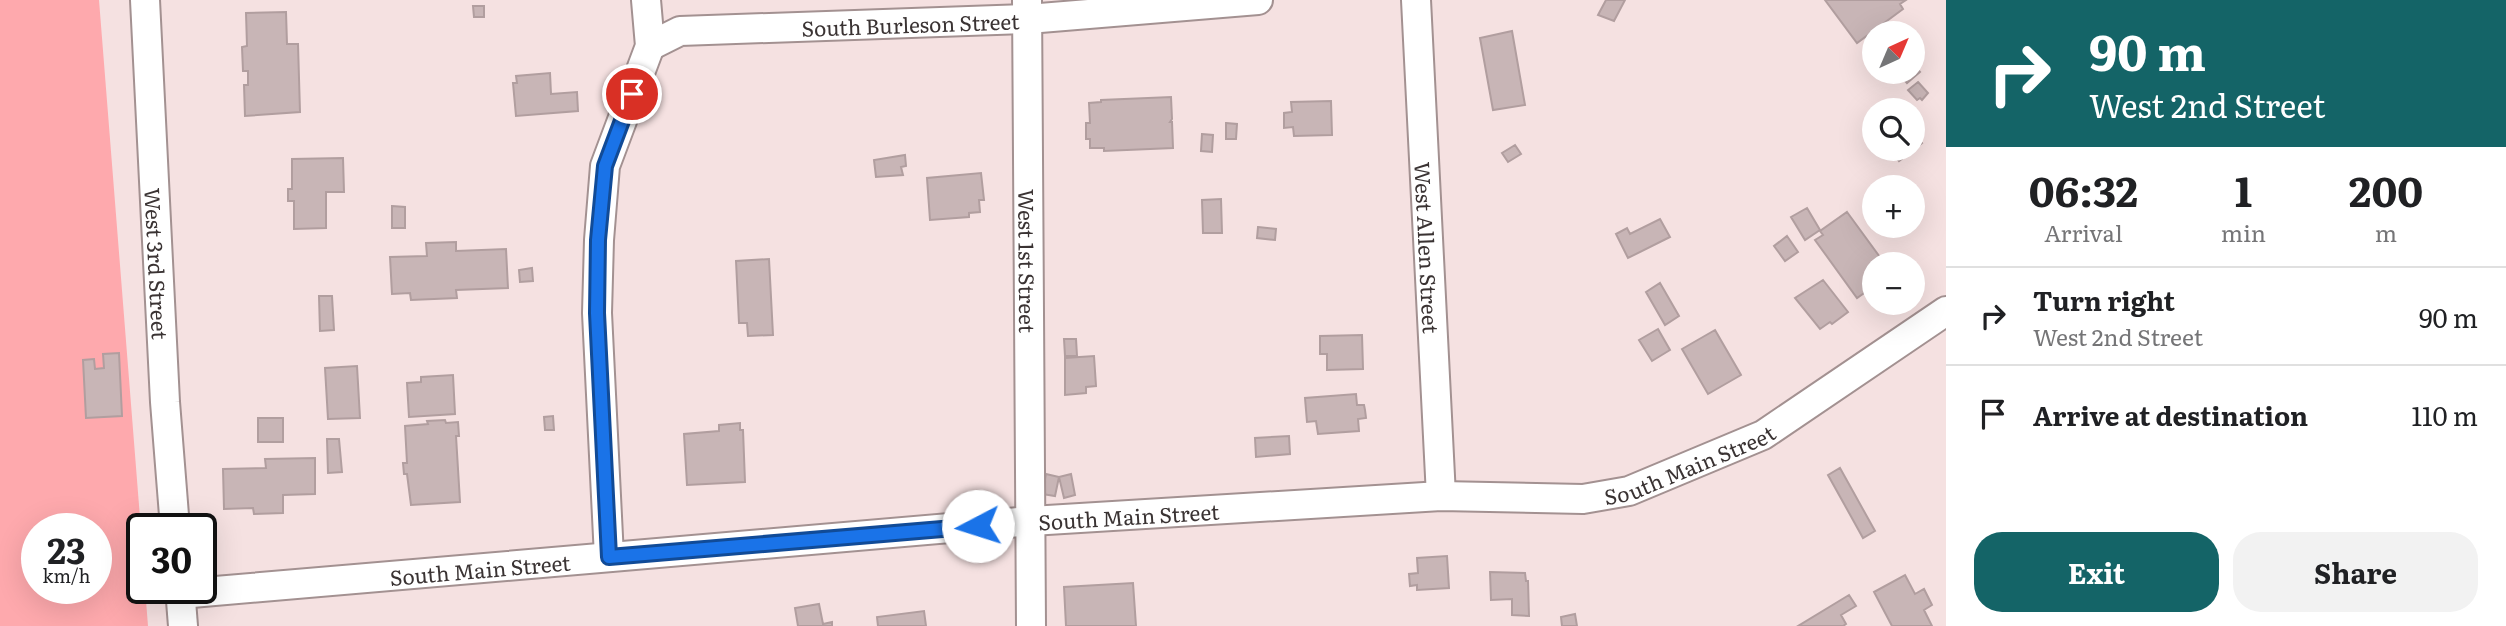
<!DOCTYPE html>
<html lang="en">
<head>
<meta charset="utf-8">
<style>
  body { margin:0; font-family:Literata,serif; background:#f2f2f2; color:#202124; height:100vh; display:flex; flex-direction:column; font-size:26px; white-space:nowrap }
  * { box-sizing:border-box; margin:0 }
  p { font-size:23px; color:#757577 }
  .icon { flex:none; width:38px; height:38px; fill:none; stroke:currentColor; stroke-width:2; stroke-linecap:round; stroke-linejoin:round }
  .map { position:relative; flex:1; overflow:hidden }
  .drawer { display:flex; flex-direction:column; background:#fff; width:560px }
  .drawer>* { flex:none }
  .hud { background:#146467; color:#fff; overflow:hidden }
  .needle { width:46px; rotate:44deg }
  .fabs { position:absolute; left:1862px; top:21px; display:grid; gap:14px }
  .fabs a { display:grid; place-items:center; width:63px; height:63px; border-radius:50%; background:#fff; box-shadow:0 7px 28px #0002; font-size:35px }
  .speed { position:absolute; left:21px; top:513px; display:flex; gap:14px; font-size:35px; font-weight:700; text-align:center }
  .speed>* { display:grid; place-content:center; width:91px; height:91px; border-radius:50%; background:#fff; box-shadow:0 7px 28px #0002; line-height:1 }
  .speed small { font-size:18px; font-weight:400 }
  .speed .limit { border:4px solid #111; border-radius:10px; background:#fff; color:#111 }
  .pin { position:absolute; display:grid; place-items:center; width:60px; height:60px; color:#fff; margin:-30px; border:4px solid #fff; border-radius:50%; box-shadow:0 2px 7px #0007 }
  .me { position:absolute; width:77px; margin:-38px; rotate:265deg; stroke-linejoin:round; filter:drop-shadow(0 0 5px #0008) }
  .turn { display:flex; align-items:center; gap:24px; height:147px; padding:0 28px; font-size:32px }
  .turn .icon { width:91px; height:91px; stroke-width:2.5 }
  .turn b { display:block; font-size:49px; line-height:60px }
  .eta { display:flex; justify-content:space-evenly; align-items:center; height:119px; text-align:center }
  .eta b { font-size:42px; font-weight:700; line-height:49px }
  .button { display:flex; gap:14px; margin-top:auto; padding:14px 28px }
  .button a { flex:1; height:80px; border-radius:28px; background:#146467; color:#fff; font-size:28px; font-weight:700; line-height:80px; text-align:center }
  .button a+a { background:#f2f2f2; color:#202124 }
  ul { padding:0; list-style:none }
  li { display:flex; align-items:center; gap:21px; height:98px; padding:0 28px; border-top:2px solid #e0e0e0 }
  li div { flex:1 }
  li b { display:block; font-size:26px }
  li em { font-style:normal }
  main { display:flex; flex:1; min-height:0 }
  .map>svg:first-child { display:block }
  .green { fill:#fea9ad; fill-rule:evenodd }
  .building { fill:#c8b5b6; stroke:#b19e9f; stroke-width:2 }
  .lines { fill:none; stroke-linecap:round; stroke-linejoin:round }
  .minor-casing { stroke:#a39191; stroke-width:32 }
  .minor { stroke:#fff; stroke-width:28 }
  .route-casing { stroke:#114b97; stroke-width:18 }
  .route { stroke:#1a73e8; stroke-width:12 }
  .labels { text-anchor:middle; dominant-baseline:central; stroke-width:5; stroke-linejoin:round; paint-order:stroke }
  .street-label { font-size:21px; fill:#3a3333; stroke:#f5e1e1 }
</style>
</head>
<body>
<main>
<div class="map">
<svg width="1946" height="626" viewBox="0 0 1946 626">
  <rect width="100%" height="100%" fill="#f5e1e1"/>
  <path class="green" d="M 0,0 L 99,0 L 142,543 L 142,588 L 145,588 L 148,626 L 0,626 ZM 37,528 L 96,528 L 96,588 L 37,588 Z"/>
  <path class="building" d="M 1606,0 L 1625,0 L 1614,21 L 1598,15 Z
    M 1825,0 L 1906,0 L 1900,4 L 1903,9 L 1857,43 Z
    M 473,6 L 484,6 L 484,17 L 474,17 Z
    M 286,12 L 287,44 L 298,44 L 300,112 L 245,116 L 244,85 L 248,85 L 248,71 L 243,71 L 242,47 L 247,46 L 246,13 Z
    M 1512,31 L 1525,105 L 1493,110 L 1480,38 Z
    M 1913,64 L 1920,72 L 1907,83 L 1897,72 L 1913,72 Z
    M 550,73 L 551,94 L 577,92 L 578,111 L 516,116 L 513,83 L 517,83 L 516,76 Z
    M 1918,82 L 1928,93 L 1922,100 L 1920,98 L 1917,100 L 1908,90 Z
    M 1171,97 L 1172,119 L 1170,122 L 1172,122 L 1173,148 L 1104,151 L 1104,148 L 1090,148 L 1090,139 L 1086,139 L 1086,123 L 1090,123 L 1089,103 L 1101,102 L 1101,100 Z
    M 1331,101 L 1332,135 L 1294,136 L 1293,127 L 1284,128 L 1284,113 L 1292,112 L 1291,102 Z
    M 1226,123 L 1237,124 L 1236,139 L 1226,139 Z
    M 1913,131 L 1922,143 L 1899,161 L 1890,149 L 1913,149 Z
    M 1202,134 L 1213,135 L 1212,152 L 1201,151 Z
    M 1515,145 L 1521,154 L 1508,162 L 1502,153 Z
    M 905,155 L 906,166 L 901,167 L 903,175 L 876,177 L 874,160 Z
    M 343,158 L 344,192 L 326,192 L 326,228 L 294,229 L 294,201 L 288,201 L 288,189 L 292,189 L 292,159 Z
    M 981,173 L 984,200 L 979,200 L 980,212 L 969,213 L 969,217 L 930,220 L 927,178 Z
    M 1221,199 L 1222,233 L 1203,233 L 1202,200 Z
    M 392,206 L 405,207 L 405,228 L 392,228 Z
    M 1807,208 L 1820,230 L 1805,240 L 1791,217 Z
    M 1847,212 L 1885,264 L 1874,264 L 1874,286 L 1857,298 L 1815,240 L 1823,235 L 1820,231 Z
    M 1660,219 L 1670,237 L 1628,258 L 1616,234 L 1627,228 L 1630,234 Z
    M 1258,227 L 1276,229 L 1275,240 L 1257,238 Z
    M 1787,236 L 1798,252 L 1785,261 L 1774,246 Z
    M 456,242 L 456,251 L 506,249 L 508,288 L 456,290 L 457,298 L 411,300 L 410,293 L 392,294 L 390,257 L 427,256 L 426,243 Z
    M 769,259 L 773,335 L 748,336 L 747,323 L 739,323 L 736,261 Z
    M 532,268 L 533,281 L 520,282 L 519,270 Z
    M 1823,280 L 1848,312 L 1832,324 L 1830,322 L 1820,329 L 1795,298 Z
    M 1660,283 L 1679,316 L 1665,325 L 1646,292 Z
    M 319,296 L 332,296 L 334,330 L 320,331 Z
    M 1658,329 L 1670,350 L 1652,361 L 1639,340 Z
    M 1715,330 L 1741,375 L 1708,394 L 1682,349 Z
    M 1362,335 L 1363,369 L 1327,370 L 1327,354 L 1320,354 L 1320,336 Z
    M 1064,339 L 1076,339 L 1077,356 L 1065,356 Z
    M 119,353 L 122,416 L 86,418 L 83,360 L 94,359 L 95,369 L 104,368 L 103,354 Z
    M 1094,356 L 1096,386 L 1086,387 L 1086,393 L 1065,395 L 1065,358 Z
    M 357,366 L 360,418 L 328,419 L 325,368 Z
    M 453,375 L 455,414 L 409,417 L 407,383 L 421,382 L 421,377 Z
    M 1356,394 L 1357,405 L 1364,405 L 1365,410 L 1366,418 L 1358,419 L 1359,431 L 1318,434 L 1316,421 L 1307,422 L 1305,398 Z
    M 553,416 L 554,430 L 545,430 L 544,417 Z
    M 258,418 L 283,418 L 283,442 L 258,442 Z
    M 445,420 L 446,423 L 458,422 L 459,436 L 456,436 L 460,502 L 411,505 L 407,474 L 404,474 L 403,463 L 407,463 L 405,426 L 428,424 L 427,421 Z
    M 740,423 L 740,430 L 743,430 L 745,482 L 687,485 L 684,434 L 719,431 L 719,425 Z
    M 1289,436 L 1290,454 L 1256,457 L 1255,438 Z
    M 327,439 L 339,439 L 342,472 L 328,473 Z
    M 315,458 L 315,494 L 283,495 L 283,513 L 254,514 L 253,508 L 224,509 L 223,469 L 266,468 L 265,459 Z
    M 1840,468 L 1875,531 L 1863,538 L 1828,475 Z
    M 1046,474 L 1059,477 L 1055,496 L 1042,494 Z
    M 1071,474 L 1075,495 L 1064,498 L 1059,477 Z
    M 1447,556 L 1449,588 L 1417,590 L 1417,585 L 1410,586 L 1409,574 L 1418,573 L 1417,558 Z
    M 1490,572 L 1525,573 L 1526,581 L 1528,581 L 1529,616 L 1512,615 L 1512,599 L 1491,600 Z
    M 1905,575 L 1915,594 L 1924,589 L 1932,605 L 1924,610 L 1932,626 L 1892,626 L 1874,592 Z
    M 1133,583 L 1136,626 L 1066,626 L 1064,587 Z
    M 1849,595 L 1856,606 L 1841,615 L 1846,624 L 1843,626 L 1798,626 Z
    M 819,604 L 823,624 L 832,622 L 832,626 L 798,626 L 795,608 Z
    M 924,611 L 926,626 L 878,626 L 877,617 Z
    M 1575,614 L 1577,626 L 1562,626 L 1561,617 Z"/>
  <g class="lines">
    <g class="minor-casing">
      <g id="minor">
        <path id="s1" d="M 145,0 L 165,402 L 175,528"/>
        <path id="s2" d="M 1027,0 L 1031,626"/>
        <path id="s3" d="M 1416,0 L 1441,496"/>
        <path id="s4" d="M 650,46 L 680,31 L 1028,19 L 1258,0"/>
        <path d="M 609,557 L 597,313 L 599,240 L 605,166 L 650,46 L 646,0"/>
        <path d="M 180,588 L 183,626"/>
        <path id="s5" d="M 180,594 L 1031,521 L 1441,496 L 1583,499 L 1629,491 L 1763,435 L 1946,311"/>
      </g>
    </g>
    <use href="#minor" class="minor"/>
  </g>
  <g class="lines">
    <g class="route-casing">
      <path id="route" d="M 632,94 L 605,166 L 598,240 L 597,313 L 609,557 L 978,526"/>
    </g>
    <use href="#route" class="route"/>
  </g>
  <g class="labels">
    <g class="street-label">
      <text stroke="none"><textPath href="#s4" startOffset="264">South Burleson Street</textPath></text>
      <text stroke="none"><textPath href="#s3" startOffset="248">West Allen Street</textPath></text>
      <text stroke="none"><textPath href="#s2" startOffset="261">West 1st Street</textPath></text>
      <text stroke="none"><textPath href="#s1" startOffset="264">West 3rd Street</textPath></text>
      <text stroke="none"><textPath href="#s5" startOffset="1519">South Main Street</textPath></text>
      <text stroke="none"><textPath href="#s5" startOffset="952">South Main Street</textPath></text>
      <text stroke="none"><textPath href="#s5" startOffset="301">South Main Street</textPath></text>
    </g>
  </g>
</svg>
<div class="fabs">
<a><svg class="needle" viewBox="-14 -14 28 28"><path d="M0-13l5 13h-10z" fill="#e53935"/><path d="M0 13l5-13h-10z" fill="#757577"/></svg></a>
<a><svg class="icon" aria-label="search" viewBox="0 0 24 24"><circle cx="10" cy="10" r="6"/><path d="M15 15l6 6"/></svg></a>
<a>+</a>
<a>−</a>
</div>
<div class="speed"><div>23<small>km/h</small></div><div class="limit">30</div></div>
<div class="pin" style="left:632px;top:94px;background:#d93025"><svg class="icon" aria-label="arrive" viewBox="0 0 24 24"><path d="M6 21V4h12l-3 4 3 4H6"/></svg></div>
<svg class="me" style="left:978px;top:526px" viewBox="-20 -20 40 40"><circle r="19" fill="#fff"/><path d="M0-13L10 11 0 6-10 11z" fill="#1a73e8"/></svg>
</div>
<section class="drawer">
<div class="hud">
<div class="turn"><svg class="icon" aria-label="right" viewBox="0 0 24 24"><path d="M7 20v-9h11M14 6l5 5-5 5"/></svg><div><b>90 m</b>West 2nd Street</div></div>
</div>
<div class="eta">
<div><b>06:32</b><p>Arrival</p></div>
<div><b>1</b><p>min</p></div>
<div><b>200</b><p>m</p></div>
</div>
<ul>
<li><svg class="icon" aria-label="right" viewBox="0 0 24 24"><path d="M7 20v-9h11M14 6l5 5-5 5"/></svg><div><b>Turn right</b><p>West 2nd Street</p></div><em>90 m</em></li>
<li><svg class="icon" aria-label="arrive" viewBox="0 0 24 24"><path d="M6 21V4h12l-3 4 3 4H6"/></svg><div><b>Arrive at destination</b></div><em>110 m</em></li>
</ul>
<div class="button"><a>Exit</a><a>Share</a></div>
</section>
</main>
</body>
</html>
